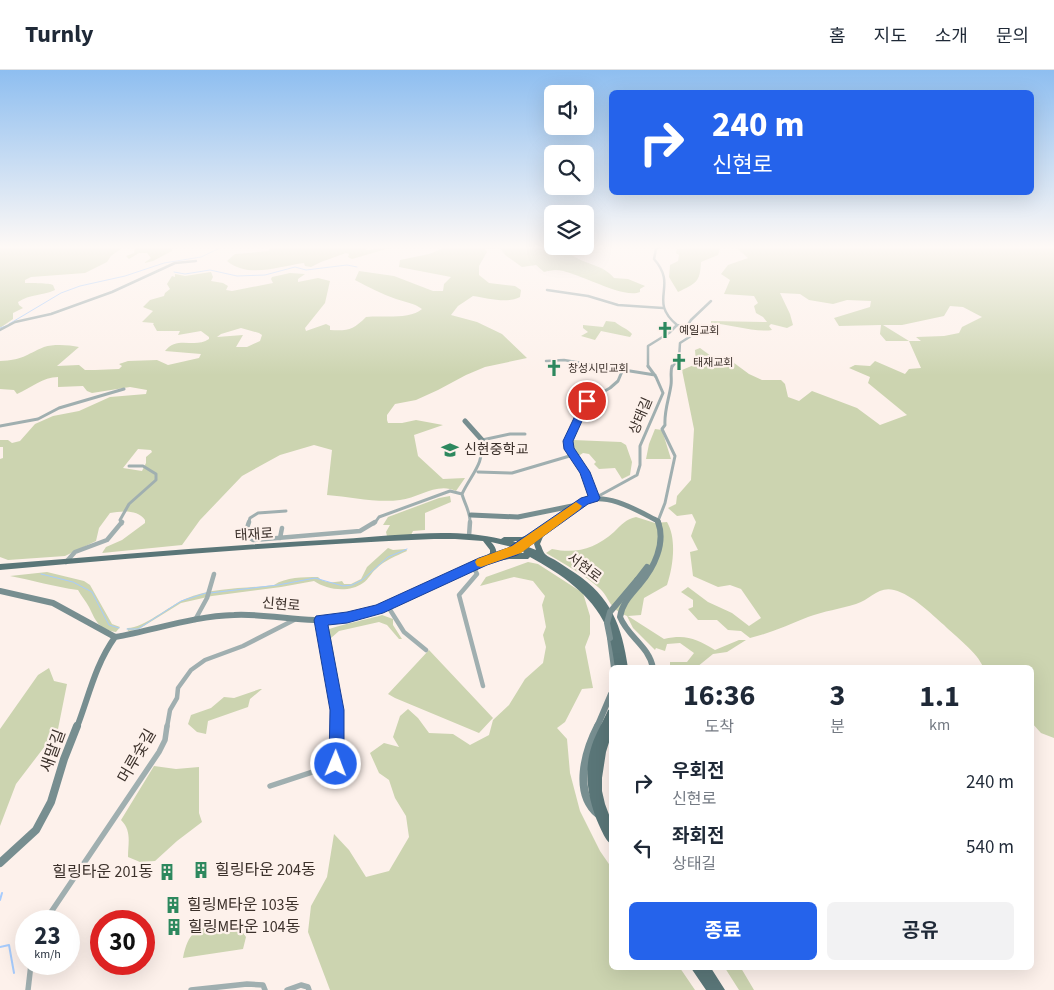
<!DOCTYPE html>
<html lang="ko">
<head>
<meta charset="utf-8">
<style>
  body { margin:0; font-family:"Source Sans 3","Noto Sans KR",sans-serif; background:#f2f2f3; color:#1f2937; height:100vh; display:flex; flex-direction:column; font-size:19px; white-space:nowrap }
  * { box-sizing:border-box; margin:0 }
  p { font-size:16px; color:#747a83 }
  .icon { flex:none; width:28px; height:28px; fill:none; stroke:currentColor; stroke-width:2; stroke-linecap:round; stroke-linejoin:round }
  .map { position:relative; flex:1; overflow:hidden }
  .side { position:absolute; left:609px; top:595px; width:425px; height:305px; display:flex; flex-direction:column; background:#fff; border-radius:8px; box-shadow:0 5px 20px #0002 }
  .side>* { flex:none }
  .hud { position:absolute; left:609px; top:20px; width:425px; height:105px; border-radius:8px; box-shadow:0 5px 20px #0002; background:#2563eb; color:#fff; overflow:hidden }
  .fabs { position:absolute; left:544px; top:15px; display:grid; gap:10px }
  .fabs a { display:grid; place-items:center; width:50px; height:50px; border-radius:8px; background:#fff; box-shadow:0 5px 20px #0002; font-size:25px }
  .speed { position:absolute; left:15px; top:840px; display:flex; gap:10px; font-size:25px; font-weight:700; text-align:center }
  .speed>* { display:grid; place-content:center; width:65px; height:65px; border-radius:50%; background:#fff; box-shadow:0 5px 20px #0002; line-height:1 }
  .speed small { font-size:12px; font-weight:400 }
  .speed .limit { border:8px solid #d22; background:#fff; color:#111 }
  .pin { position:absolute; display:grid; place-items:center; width:42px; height:42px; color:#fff; margin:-21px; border:2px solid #fff; border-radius:50%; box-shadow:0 1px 5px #0007 }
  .me { position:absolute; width:55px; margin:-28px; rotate:1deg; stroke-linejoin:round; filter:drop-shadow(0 0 4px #0008) }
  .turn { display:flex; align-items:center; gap:18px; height:105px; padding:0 20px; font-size:22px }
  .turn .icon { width:65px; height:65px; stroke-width:2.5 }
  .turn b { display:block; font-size:35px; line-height:42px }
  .eta { display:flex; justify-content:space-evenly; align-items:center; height:85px; text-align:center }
  .eta b { font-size:30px; font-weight:700; line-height:35px }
  .button { display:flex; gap:10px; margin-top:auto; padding:10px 20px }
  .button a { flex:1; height:58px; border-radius:8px; background:#2563eb; color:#fff; font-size:20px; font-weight:700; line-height:58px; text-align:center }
  .button a+a { background:#f2f2f3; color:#1f2937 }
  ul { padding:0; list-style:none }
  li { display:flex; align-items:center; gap:15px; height:65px; padding:0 20px }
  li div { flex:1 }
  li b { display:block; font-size:19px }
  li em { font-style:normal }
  header { display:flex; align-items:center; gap:30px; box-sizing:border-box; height:70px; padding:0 25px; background:#fff; border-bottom:1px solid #e0e1e3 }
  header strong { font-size:24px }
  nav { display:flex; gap:28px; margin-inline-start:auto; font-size:18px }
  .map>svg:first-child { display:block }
  .green { fill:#ccd4b0; fill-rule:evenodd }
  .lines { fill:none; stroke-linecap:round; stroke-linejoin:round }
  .stream-far1 { stroke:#a7ccfd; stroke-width:1 }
  .stream { stroke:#a7ccfd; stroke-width:2 }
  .street-far3 { stroke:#a0afb0; stroke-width:2.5 }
  .street-far2 { stroke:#a0afb0; stroke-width:3 }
  .street-far1 { stroke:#a0afb0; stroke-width:4.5 }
  .street { stroke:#a0afb0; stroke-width:5.5 }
  .secondary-far2 { stroke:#778e90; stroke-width:5 }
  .secondary-far1 { stroke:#778e90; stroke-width:6 }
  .secondary { stroke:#778e90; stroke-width:8 }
  .primary { fill:#5a7678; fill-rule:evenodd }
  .secondary-bridge { stroke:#778e90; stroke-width:6 }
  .route { fill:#2563eb; stroke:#184099 }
  .slow { fill:#f59e0b }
  .labels { text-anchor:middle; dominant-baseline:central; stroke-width:4.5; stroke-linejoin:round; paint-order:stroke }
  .far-poi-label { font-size:11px; fill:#3c312b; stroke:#fdf1eb; text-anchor:start }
  .street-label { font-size:14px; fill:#3c312b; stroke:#fdf1eb }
  .poi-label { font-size:14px; fill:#3c312b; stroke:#fdf1eb; text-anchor:start }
  .near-street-label { font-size:16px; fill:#3c312b; stroke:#fdf1eb }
  .near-poi-label { font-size:16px; fill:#3c312b; stroke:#fdf1eb; text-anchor:start }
</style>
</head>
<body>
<header>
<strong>Turnly</strong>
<nav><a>홈</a><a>지도</a><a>소개</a><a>문의</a></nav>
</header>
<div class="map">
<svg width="1054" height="920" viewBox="0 0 1054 920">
  <rect width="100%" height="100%" fill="#fdf1eb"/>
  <path class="green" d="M 0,176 L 122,176 L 121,179 L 111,186 L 107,192 L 85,203 L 31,207 L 25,210 L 25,213 C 30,213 50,213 53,215 L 55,220 C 42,226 30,224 18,232 L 19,235 L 23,238 L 13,243 L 13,249 L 0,258 Z
    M 135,176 L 182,176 L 172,179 L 172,181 L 153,191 L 144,193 L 151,188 L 147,183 L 139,183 L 129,189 L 126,186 L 134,183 Z
    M 270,176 L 362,176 L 367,180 L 397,176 L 352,189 L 348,187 L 349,184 L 346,183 L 321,192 L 311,197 L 305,196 L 304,193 C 279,196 249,209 227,191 L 235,184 L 269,181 Z
    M 448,176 L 570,176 L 569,183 C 584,195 603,194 614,208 L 628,209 L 645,216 L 640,219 L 640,222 C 623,230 575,200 556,200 C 552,200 547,201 544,202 L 536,195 L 522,197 L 505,185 L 500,178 L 485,179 L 487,182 L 479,196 L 479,205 L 489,213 L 515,216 L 521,220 L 520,227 C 506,234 488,228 473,226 L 458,236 L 451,245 L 477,252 L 502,264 L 527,288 L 485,297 L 466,305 L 438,320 L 416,330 L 395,334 L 387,345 L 387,350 L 388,353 L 402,353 L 416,350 L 443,355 L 414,365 L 418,386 L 443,409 L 465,408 L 456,421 C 437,412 419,428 400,430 C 377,433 351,427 327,425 L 332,380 L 314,375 L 280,385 L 242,406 L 200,450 L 182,475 L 102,483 L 106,477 L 122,470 L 145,453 L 145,450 C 138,439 121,441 110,443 L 99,458 L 96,471 L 65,486 L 8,490 L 0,487 L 0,389 L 3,388 L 3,377 L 0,377 L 0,370 L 8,370 L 12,373 L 20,371 L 35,354 L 53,346 L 79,341 L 110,327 L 146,324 L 147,320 L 130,317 L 92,323 L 87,321 L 83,316 L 58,317 L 58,307 C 43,307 31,318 17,324 L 14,320 L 0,319 L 0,291 C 23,290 25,285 44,277 C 54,274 69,275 79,277 L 57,296 L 79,295 L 85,300 L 95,300 L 119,299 L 122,296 L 119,294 L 128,291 L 157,290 L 168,295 L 199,288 L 201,284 L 165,281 C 177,265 195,279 209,269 L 209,267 L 201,261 L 178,265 L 180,261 L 157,261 L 153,254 L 154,253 L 142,252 L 153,241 L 143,237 L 150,230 L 164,226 L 165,223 L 170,219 L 167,214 L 172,206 L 175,207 L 175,204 L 185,206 L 211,202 L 213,207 L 211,211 L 223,213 L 228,216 L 226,220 L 232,221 L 273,213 L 271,209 L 272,207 L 290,203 L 305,204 L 298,209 L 298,212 L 318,208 L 330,211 L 325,233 L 305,258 L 306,261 L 326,254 L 330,256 L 330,260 C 348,261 353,260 366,247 C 383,245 410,250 422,239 C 414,233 405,232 396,229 C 382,224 368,217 355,210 L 359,201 L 394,206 L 433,221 L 443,221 L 444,214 L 451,207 L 399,197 L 400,190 L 429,184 ZM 241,258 L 259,263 L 262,265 L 260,271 L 247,277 L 236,277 L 243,265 L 217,267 L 221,264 ZM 138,379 L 151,380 L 152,382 L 146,387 L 146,393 L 142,401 L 123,398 Z
    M 697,176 L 731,176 L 720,178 L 718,185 L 701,192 C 700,213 696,213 678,222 L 669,207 L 670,195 L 678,191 L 679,185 L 676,183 L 677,179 L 693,178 Z
    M 734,176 L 1054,176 L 1054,668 L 1041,663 L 1031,652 L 1031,598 L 983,597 C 978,583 955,566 944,555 C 930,543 913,525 894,520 C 878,516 870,530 856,534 C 840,539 824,541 808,547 C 788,555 771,563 750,568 L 741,561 L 728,560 L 717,550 L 698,550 L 688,539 L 693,537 L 693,530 L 681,522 L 688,517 L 708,532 L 732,543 L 749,556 L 761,548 L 741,519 L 730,515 L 718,517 L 693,506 L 690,482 L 698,480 L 691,466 L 696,452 L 692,444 L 677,446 L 668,438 L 676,434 L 677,426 L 691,410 L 694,359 L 682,300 L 696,294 L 695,280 L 700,278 L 711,286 L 726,287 L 749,304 L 762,310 L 781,310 L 785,314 L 788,327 L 799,331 L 812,321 L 857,338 L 880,355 L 907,345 L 868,313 L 870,307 L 849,298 L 855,295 L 870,296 L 875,291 L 905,304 L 909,299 L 921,298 L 909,271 L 886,271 L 880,264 L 881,255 L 839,256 L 834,248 L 870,237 L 871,231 L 847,230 L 833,234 L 809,230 L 800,224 L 780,223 L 790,244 L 793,255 L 787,258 L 771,254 L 769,256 L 772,260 C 758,263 728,254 711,253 L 711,251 L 767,252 L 763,247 L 756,243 L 754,236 L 758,233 L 754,226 L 724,224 L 730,210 L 721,204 L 728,195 L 748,188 ZM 950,236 L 963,237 L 982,247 L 962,257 L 959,263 L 944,266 L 916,267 L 921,271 L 909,271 L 883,255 L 902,255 L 944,246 Z
    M 606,251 L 615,252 C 621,257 628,259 632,264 L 630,267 L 601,261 L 595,270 L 581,266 L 588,262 L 583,258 L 583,255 L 603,257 Z
    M 655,359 L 662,360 L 671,389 L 646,389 L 649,374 Z
    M 573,370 L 621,372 L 626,375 L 632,392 L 630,405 L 622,409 L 615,398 L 599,399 L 594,394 L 596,392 L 589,384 L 583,383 L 577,387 L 571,375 Z
    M 450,426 L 451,432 L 425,443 L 425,460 L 413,461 L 411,465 L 387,466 L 386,462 L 390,455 L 383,455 L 388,447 L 439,428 Z
    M 636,447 L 655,453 L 667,452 C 677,469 673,497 667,515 L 644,528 L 641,545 L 628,546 L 664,569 C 687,564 696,569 715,580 L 739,570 L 746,570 L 727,582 L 713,584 L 697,597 L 670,597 L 670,592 L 687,592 L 694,583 L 680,573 L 667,574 L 665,581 L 656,578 L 655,580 L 633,558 L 627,546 C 607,538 611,528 598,517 C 582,503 564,494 546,483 L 552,479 C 576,484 595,479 614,462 C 621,455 626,449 636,447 Z
    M 388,478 L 393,480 L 406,479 L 407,481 C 396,486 385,490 376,499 C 371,503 369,509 363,513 C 349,523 327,520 314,511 L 281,517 L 212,526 L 181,533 L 139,559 L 128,561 L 127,558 C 142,559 169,536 185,529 C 213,517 244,519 274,515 C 286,507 303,507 318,507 C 323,513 334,513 342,511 L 344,514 L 351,514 L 361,509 L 367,497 Z
    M 528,492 L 538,494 L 583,523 L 590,546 L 590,564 L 585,577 L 593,618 L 582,619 L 565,652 L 557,658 L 567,669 L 570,703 L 580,741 L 600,781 L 611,797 L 611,898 L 680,898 L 695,920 L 330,920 L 308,862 L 311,836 L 327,807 L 334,764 L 349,780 L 366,807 L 389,801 L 409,767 L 406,746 L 395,728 L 389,710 L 379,703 L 370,683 L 384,673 L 399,677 L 393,667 L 400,646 L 408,639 L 418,648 L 429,663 L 453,664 L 470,675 L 489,665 L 493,650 L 509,635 L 525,609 L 543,593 L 546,577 L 543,565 L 546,557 L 542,535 L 545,526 L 533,511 L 514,507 L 480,516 L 486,507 Z
    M 47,502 L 84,511 L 90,515 L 112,554 L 120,557 L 116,562 C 98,559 96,551 89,537 C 86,531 81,526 78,520 C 54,517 33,510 10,506 Z
    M 382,545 L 393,549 L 393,555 L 402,569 L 399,569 L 387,555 L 379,552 L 339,561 L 331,568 L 339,614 L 337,613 L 328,560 C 331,557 373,548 382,545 Z
    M 429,580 L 493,648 L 479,663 L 395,628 L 388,624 Z
    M 49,598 L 54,611 L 67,614 L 58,659 L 16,714 L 0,756 L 0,659 L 38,605 Z
    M 260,619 L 262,619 L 250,629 L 248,637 L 208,651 L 206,664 L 197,662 L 188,654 L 191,645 L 211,638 L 224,627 L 234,628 Z
    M 154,696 L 176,699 L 199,697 L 199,743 L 202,752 L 177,771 L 155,791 L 140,792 L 128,787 C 128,773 132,761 121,750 Z
    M 220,852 C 232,855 239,856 246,867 L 243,879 L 183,888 C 188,863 196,857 220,852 Z
    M 725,898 L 741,898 L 754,920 L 739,920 Z"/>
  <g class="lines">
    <path class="stream-far1" d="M 221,177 L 224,176
      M 174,202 L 185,204 L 210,200 L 237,206 L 265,205 L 295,197 L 306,200 L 347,195 L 357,197
      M 9,254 L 61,223 L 80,216 L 125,206 L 164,193 L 201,187 L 218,179
      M 0,258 L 6,256
      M 41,504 L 73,512 L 92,522 L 109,555 L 119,558
      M 210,523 L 278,515 L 315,508 L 343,516 L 352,515 L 362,510 L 388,487 L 407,479
      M 127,559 L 138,559 L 181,531 L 206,523"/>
    <path class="stream" d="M 0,830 L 2,823
      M 0,877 L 9,875 L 14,903"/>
    <path class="street-far3" d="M 547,220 L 588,226 L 618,235 L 663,238
      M 685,259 L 691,250 L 711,231
      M 0,260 L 15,252 L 51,244 L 112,222 L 175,193 L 196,191
      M 546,291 L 564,290 L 606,297
      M 648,297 L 648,276 L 669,263 L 677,255 C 647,230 679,217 654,189 L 656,179 L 661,176
      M 672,297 L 679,289 L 680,273 L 691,266 L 683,256 L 677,255"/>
    <path class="street-far2" d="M 599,296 L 655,305
      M 623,299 L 618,311 L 610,318 L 587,331 L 568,371 L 569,379 L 590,411 L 595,428 L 637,405 L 640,395 L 640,376 L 663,323 L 656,307 L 648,296
      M 0,356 L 38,349 L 59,338 L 124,319
      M 478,402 L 512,403 L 573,385
      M 658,451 L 665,433 L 675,386 L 662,359 L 665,355 C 664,341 669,329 671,315 C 672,308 670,303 672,296
      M 122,454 L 120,450 L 129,434 L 156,410 L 156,404 L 143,396 L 129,396
      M 248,454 L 250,448 L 258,443 L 286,441
      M 374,454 L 379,447 L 450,421 L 462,424
      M 470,454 C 471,443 465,435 462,424 C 472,403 484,395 482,370 L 510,364 L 525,364"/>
    <path class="street-far1" d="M 249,452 L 245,464 L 253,470 L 360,461 L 375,452
      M 469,466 L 470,452
      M 280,468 L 282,458
      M 66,492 L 75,482 L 107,470 L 122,452
      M 473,496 L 477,504 L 459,525 L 483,616
      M 387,535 L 404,562 L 426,580
      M 195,550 L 207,528 L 214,504
      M 320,550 L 337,640 L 337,657
      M 167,657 L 170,640 L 177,628 L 178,618 L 191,600 L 205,590 L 243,576 L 294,550"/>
    <path class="street" d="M 270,716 L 337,694 L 337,656
      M 45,851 L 159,682 L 165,670 L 167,656
      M 28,920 L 31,894
      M 191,920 L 247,914 L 263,915 L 265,920
      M 287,920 L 301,915 L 308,917 L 309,920"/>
    <path class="secondary-far2" d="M 465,351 L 482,370
      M 471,445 L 518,447 L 577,435
      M 553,454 C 563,447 574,435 585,431 C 608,422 638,441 658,451 L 659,454"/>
    <path class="secondary-far1" d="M 498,486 L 517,480 L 555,452
      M 637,510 L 647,497
      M 0,521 L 53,533 L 115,567 C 155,560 194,546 234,545 C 272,543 309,555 347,548 C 396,538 442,511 487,490
      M 610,568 L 614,598
      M 653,598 C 649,576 628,567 620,547 C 622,533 631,525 640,514 C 654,498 666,473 658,452
      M 77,657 C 89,626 95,595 115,567
      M 597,657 L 611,624"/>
    <path class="secondary" d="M 598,656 C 585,681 573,723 598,744
      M 0,793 L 36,760 L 51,732 L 64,689 L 77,656"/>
    <path class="primary" d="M 542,460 L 544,460 L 545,462 L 540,474 C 542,477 543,482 545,484 C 548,487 552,488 555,490 C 562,494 568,499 575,503 C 611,527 622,556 628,598 L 615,598 C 613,584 611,569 606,556 C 591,524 561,504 530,487 L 528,489 L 509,489 L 483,494 L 481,493 L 480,491 L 481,489 L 490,483 L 490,480 L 483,471 L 455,469 L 434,469 C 289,475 145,487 0,500 L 0,494 C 114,485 228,475 342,469 C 391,466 453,457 501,469 L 504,467 L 522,467 ZM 537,466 L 534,474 L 536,480 L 513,471 L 522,471 ZM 491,472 L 521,479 L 524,480 L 523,482 L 524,483 L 509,483 L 495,486 C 498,481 495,476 491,472 Z
      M 611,639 L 611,666 L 606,682 L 602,708 L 602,721 L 605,734 L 611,750 L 611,774 C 605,770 602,761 599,755 C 588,730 583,701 592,675 C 596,663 603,652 608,640 Z
      M 691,898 L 711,898 L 725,920 L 706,920 Z"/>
    <path class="secondary-bridge" d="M 610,568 L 607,553 L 610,542 L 637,510"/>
  </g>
  <linearGradient id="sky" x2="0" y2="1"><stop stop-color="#8ebef0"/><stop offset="0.58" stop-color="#fef9f6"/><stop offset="1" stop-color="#fef9f6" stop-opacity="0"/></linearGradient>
  <rect width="1054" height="305" fill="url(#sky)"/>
  <path class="route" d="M 587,328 L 591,331 L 573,371 L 574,378 L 590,402 L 600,428 L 598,431 L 588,434 L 517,485 L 487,495 L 383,543 L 347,553 L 328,555 L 344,640 L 344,694 L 342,700 L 336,702 L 331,700 L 329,694 L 330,640 L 314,550 L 316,546 L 347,542 L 376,535 L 479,488 L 508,478 L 581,428 L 588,426 L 580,403 L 564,379 L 563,371 L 582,331 Z"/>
  <path class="slow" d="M 576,432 L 582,436 L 580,439 L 521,483 L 481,497 L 477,496 L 475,492 L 477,489 L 512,476 Z"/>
  <defs>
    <g id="church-bare" transform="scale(1.35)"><path d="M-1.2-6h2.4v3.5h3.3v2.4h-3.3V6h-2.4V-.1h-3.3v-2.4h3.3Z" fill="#2d885e" stroke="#fdf1eb" stroke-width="2.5" paint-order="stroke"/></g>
    <g id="school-bare" transform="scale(1.35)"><path d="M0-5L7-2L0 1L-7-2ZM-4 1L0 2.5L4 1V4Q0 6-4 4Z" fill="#2d885e" stroke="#fdf1eb" stroke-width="2.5" paint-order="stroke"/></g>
    <g id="building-bare" transform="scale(1.35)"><path d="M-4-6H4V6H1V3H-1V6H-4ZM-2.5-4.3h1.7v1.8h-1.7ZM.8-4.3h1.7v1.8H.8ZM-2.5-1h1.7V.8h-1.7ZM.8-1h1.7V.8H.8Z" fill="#2d885e" stroke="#fdf1eb" stroke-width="2.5" paint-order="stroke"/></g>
  </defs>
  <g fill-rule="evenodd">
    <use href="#church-bare" x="665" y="260"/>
    <use href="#church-bare" x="679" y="292"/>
    <use href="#church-bare" x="554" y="298"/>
    <use href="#school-bare" x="450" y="380"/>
    <use href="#building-bare" x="201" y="800"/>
    <use href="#building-bare" x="167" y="802"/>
    <use href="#building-bare" x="173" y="835"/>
    <use href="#building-bare" x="174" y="857"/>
  </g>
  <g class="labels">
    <g class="far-poi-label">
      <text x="679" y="260">예일교회</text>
      <text x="693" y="292">태재교회</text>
      <text x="568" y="298">창성시민교회</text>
    </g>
    <g class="street-label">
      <text transform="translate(641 346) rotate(-67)">상태길</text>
      <text transform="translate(254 465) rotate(-4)">태재로</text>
      <text transform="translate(584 498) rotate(37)">서현로</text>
      <text transform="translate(281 535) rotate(5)">신현로</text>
    </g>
    <g class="poi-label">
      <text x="464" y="380">신현중학교</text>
    </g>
    <g class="near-street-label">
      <text transform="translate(53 681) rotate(-70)">새말길</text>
      <text transform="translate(137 686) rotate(-60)">머루숯길</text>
    </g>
    <g class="near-poi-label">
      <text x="215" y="800">힐링타운 204동</text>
      <text x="153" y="802" text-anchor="end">힐링타운 201동</text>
      <text x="187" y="835">힐링M타운 103동</text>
      <text x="188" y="857">힐링M타운 104동</text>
    </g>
  </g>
</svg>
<div class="fabs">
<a><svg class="icon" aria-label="sound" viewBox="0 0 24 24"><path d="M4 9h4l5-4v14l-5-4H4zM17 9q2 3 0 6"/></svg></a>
<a><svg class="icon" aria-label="search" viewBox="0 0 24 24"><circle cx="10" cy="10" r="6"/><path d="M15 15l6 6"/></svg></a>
<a><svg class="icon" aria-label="layers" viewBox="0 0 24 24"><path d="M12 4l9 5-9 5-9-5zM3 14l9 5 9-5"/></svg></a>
</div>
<div class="speed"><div>23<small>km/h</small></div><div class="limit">30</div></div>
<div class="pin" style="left:587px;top:331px;background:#d93025"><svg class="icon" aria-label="arrive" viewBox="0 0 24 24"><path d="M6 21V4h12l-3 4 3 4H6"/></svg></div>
<svg class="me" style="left:336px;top:694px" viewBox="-20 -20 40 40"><circle r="17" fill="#2563eb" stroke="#fff" stroke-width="3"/><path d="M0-11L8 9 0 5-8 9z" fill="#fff"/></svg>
<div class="hud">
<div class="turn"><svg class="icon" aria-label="right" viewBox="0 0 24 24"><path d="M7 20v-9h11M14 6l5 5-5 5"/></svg><div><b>240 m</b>신현로</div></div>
</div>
<section class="side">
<div class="eta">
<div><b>16:36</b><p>도착</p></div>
<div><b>3</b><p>분</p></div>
<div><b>1.1</b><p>km</p></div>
</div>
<ul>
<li><svg class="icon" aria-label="right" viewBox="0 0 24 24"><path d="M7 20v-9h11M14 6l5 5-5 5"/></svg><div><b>우회전</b><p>신현로</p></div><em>240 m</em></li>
<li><svg class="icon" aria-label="left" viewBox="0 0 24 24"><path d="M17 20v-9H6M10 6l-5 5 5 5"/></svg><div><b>좌회전</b><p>상태길</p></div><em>540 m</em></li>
</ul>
<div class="button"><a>종료</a><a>공유</a></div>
</section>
</div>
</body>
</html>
